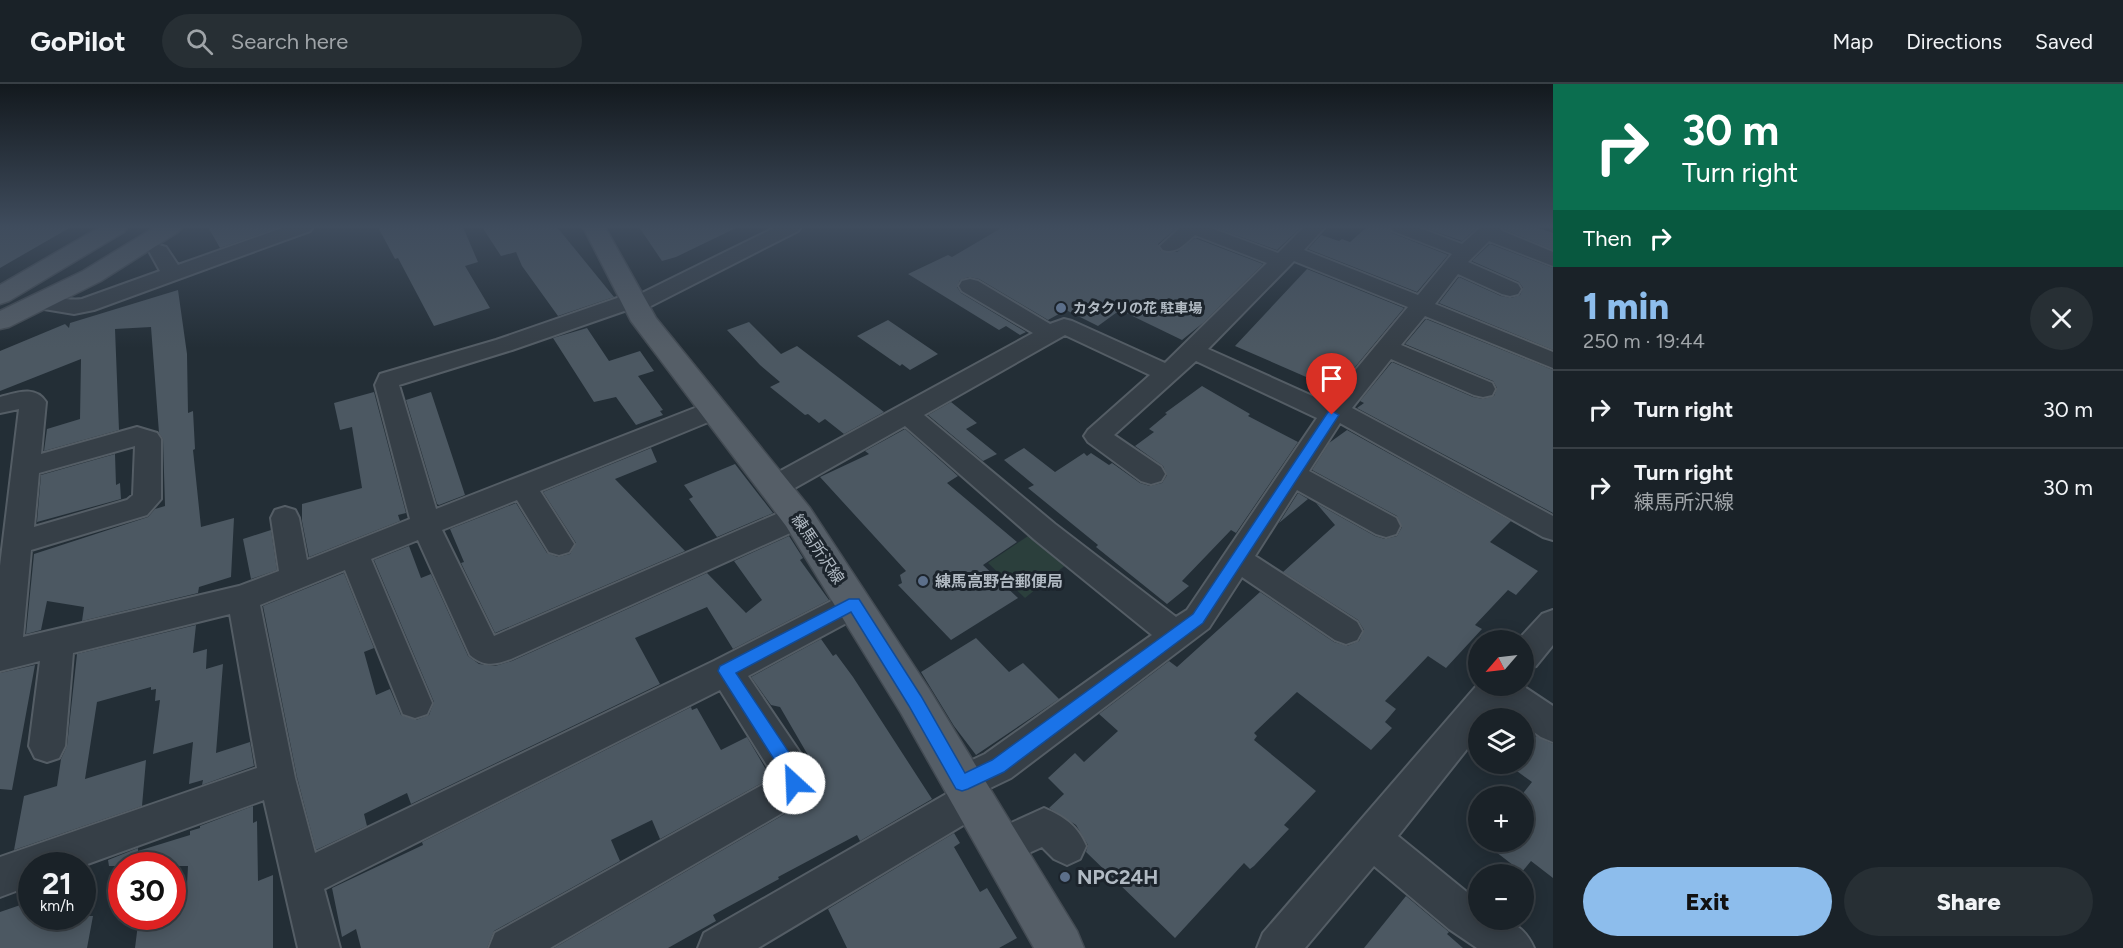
<!DOCTYPE html>
<html lang="en">
<head>
<meta charset="utf-8">
<style>
  body { margin:0; font-family:Figtree,"Noto Sans JP",sans-serif; background:#272f34; color:#f1f3f6; height:100vh; display:flex; flex-direction:column; font-size:22px; white-space:nowrap }
  * { box-sizing:border-box; margin:0 }
  p { font-size:20px; color:#9fa4a8 }
  .icon { flex:none; width:33px; height:33px; fill:none; stroke:currentColor; stroke-width:2; stroke-linecap:round; stroke-linejoin:round }
  .map { position:relative; flex:1; overflow:hidden }
  .sheet { display:flex; flex-direction:column; background:#1a2228; width:570px }
  .sheet>* { flex:none }
  .top-card { background:#0b6e4f; color:#fff; overflow:hidden }
  .needle { width:39px; rotate:242deg }
  .buttons { position:absolute; left:1468px; top:546px; display:grid; gap:12px }
  .buttons a { display:grid; place-items:center; width:66px; height:66px; border-radius:50%; background:#1a2228; box-shadow:0 3px 15px #0003,0 0 0 2px #383f45; font-size:30px }
  .speed { position:absolute; left:18px; top:768px; display:flex; gap:12px; font-size:30px; font-weight:700; text-align:center }
  .speed>* { display:grid; place-content:center; width:78px; height:78px; border-radius:50%; background:#1a2228; box-shadow:0 3px 15px #0003,0 0 0 2px #383f45; line-height:1 }
  .speed small { font-size:15px; font-weight:400 }
  .speed .limit { border:9px solid #d22; background:#fff; color:#111 }
  .pin { position:absolute; display:grid; place-items:center; width:51px; height:51px; color:#fff; margin:-62px -26px; border-radius:50% 50% 50% 0; rotate:-45deg; box-shadow:0 0 6px #0007 }
  .pin .icon { rotate:45deg }
  .me { position:absolute; width:66px; margin:-33px; rotate:335deg; stroke-linejoin:round; filter:drop-shadow(0 0 4px #0008) }
  .turn { display:flex; align-items:center; gap:21px; height:126px; padding:0 30px; font-size:27px }
  .turn .icon { width:78px; height:78px; stroke-width:2.5 }
  .turn b { display:block; font-size:42px; line-height:51px }
  .then { display:flex; align-items:center; height:57px; padding:0 30px; background:#0003; gap:12px; font-size:22px }
  .round { display:grid; place-items:center; flex:none; width:63px; height:63px; border-radius:32px; background:#272f34 }
  .head { display:flex; align-items:center; justify-content:space-between; height:102px; padding:0 30px }
  h1 { font-size:36px; font-weight:800; line-height:45px; color:#8dbdec }
  .cta { display:flex; gap:12px; margin-top:auto; padding:12px 30px }
  .cta a { flex:1; height:69px; border-radius:36px; background:#8dbdec; color:#111; font-size:24px; font-weight:800; line-height:69px; text-align:center }
  .cta a+a { background:#272f34; color:#f1f3f6 }
  ul { padding:0; list-style:none }
  li { display:flex; align-items:center; gap:18px; height:78px; padding:0 30px; border-top:2px solid #383f45 }
  li div { flex:1 }
  li b { display:block; font-size:22px }
  li em { font-style:normal }
  header { display:flex; align-items:center; gap:36px; box-sizing:border-box; height:84px; padding:0 30px; background:#1a2228; border-bottom:2px solid #383f45 }
  header strong { font-size:28px }
  nav { display:flex; gap:33px; margin-inline-start:auto; font-size:21px }
  .search { width:420px; height:54px; background:#272f34; display:flex; align-items:center; gap:15px; box-sizing:border-box; padding:0 21px; border-radius:33px; color:#9fa4a8; font-size:22px }
  main { display:flex; flex:1; min-height:0 }
  .map>svg:first-child { display:block }
  .green { fill:#2b3f3c }
  .building { fill:#4c5862 }
  .lines { fill:none; stroke-linecap:round; stroke-linejoin:round }
  .minor-casing { stroke:#545d65; stroke-width:4 }
  .major-casing { stroke:#434b53; stroke-width:3 }
  .minor { fill:#363f47; fill-rule:evenodd }
  .major { fill:#555e67; fill-rule:evenodd }
  .route { fill:#1a73e8; stroke:#114b97; stroke-width:1.5 }
  .service-dot { fill:#5c6f8a; stroke:#1c242c; stroke-width:2 }
  .labels { text-anchor:middle; dominant-baseline:central; stroke-width:6; stroke-linejoin:round; paint-order:stroke }
  .far-poi-label { font-size:14px; font-weight:bold; fill:#b1bac3; stroke:#1c242c; text-anchor:start }
  .street-label { font-size:16px; fill:#b1bac3; stroke:#1c242c }
  .poi-label { font-size:16px; font-weight:bold; fill:#b1bac3; stroke:#1c242c; text-anchor:start }
  .near-poi-label { font-size:20px; font-weight:bold; fill:#b1bac3; stroke:#1c242c; text-anchor:start }
</style>
</head>
<body>
<header>
<strong>GoPilot</strong>
<div class="search"><svg class="icon" aria-label="search" viewBox="0 0 24 24"><circle cx="10" cy="10" r="6"/><path d="M15 15l6 6"/></svg>Search here</div>
<nav><a>Map</a><a>Directions</a><a>Saved</a></nav>
</header>
<main>
<div class="map">
<svg width="1553" height="864" viewBox="0 0 1553 864">
  <rect width="100%" height="100%" fill="#232e36"/>
  <path class="green" d="M 1031,450 L 1067,480 L 1025,514 L 988,479 Z"/>
  <path class="building" d="M 0,143 L 71,143 L 0,184 Z
    M 208,143 L 280,143 L 220,164 Z
    M 378,143 L 463,143 L 478,178 L 465,182 L 490,224 L 434,242 L 398,174 L 395,175 Z
    M 482,143 L 557,143 L 614,213 L 558,232 L 522,182 L 516,168 L 501,172 Z
    M 639,143 L 738,143 L 676,173 L 662,177 Z
    M 1003,143 L 1178,143 L 1158,160 L 1161,167 L 1177,168 L 1195,154 L 1263,180 L 1203,239 L 1182,256 L 1120,226 L 1098,242 L 1066,226 L 1048,236 L 979,195 L 969,193 L 960,196 L 957,203 L 961,209 L 1026,248 L 1020,251 L 1006,242 L 999,246 L 908,190 L 948,171 L 952,173 Z
    M 1213,143 L 1301,143 L 1277,166 Z
    M 1367,143 L 1388,143 L 1392,149 L 1448,171 L 1417,208 L 1308,165 L 1321,151 L 1339,157 L 1342,155 L 1350,158 Z
    M 1422,143 L 1478,143 L 1462,157 Z
    M 1504,143 L 1536,143 L 1553,149 L 1553,166 L 1503,145 Z
    M 1490,160 L 1553,184 L 1553,266 L 1439,219 L 1459,193 L 1501,212 L 1511,214 L 1520,211 L 1523,204 L 1519,198 L 1472,177 Z
    M 1307,185 L 1404,224 L 1336,306 L 1235,262 Z
    M 178,206 L 187,270 L 188,329 L 193,327 L 195,365 L 193,366 L 201,443 L 234,434 L 231,493 L 199,503 L 198,509 L 82,537 L 84,523 L 47,517 L 41,546 L 26,550 L 34,470 L 148,433 L 155,425 L 165,422 L 163,355 L 159,349 L 151,243 L 115,245 L 119,346 L 44,367 L 47,345 L 80,335 L 81,275 L 0,307 L 0,267 L 65,240 L 69,244 L 70,239 Z
    M 1426,235 L 1553,286 L 1553,429 L 1357,324 L 1364,319 L 1360,317 L 1392,278 L 1473,313 L 1483,315 L 1494,312 L 1497,304 L 1493,297 L 1405,260 Z
    M 888,236 L 938,270 L 910,286 L 902,280 L 900,282 L 857,252 Z
    M 749,238 L 781,270 L 797,262 L 884,328 L 844,350 L 825,335 L 819,339 L 808,330 L 805,331 L 770,303 L 780,298 L 760,281 L 727,246 Z
    M 587,244 L 609,277 L 640,267 L 654,287 L 638,292 L 663,326 L 660,327 L 663,331 L 636,341 L 616,313 L 594,318 L 553,254 Z
    M 1202,302 L 1250,330 L 1248,332 L 1298,358 L 1236,449 L 1231,446 L 1182,497 L 1189,502 L 1167,520 L 1096,463 L 1098,461 L 1028,404 L 1034,401 L 1004,376 L 1024,364 L 1055,388 L 1084,369 L 1087,372 L 1091,369 L 1109,381 L 1112,379 L 1140,399 L 1150,402 L 1162,399 L 1167,391 L 1163,382 L 1135,362 L 1154,348 L 1149,345 L 1167,330 L 1165,329 Z
    M 374,308 L 406,429 L 398,431 L 400,437 L 309,473 L 302,437 L 302,420 L 362,404 L 352,343 L 340,346 L 334,319 Z
    M 431,308 L 465,411 L 439,421 L 437,420 L 406,316 Z
    M 951,318 L 977,339 L 966,345 L 997,370 L 983,377 L 928,331 Z
    M 905,345 L 958,392 L 947,399 L 1017,458 L 983,481 L 1018,514 L 951,556 L 898,501 L 902,499 L 900,491 L 906,487 L 820,393 L 869,370 L 865,367 Z
    M 1347,346 L 1511,437 L 1490,458 L 1538,487 L 1516,511 L 1508,506 L 1475,541 L 1482,545 L 1446,584 L 1428,572 L 1385,617 L 1396,625 L 1385,638 L 1392,644 L 1371,666 L 1297,608 L 1254,649 L 1257,652 L 1254,656 L 1316,707 L 1284,741 L 1289,745 L 1254,782 L 1250,785 L 1244,779 L 1175,854 L 1086,768 L 1088,761 L 1076,741 L 1049,724 L 1064,710 L 1048,694 L 1075,669 L 1084,678 L 1118,647 L 1099,630 L 1169,577 L 1177,583 L 1260,508 L 1334,558 L 1347,562 L 1359,557 L 1364,546 L 1358,536 L 1283,488 L 1335,441 L 1316,419 L 1375,452 L 1385,455 L 1397,452 L 1402,443 L 1397,432 L 1312,386 L 1329,359 Z
    M 651,364 L 657,378 L 615,395 L 685,467 L 495,549 L 461,479 L 464,478 L 450,445 L 516,419 L 547,469 L 558,473 L 570,470 L 576,459 L 543,408 Z
    M 115,370 L 116,401 L 120,399 L 121,415 L 37,438 L 41,391 Z
    M 735,380 L 773,429 L 717,453 L 689,415 L 693,413 L 684,401 Z
    M 1298,409 L 1308,415 L 1279,439 Z
    M 271,446 L 277,486 L 251,495 L 243,455 Z
    M 789,452 L 803,474 L 800,476 L 829,516 L 733,565 L 707,523 L 635,554 L 660,600 L 411,720 L 407,709 L 364,730 L 367,742 L 316,766 L 297,693 L 263,522 L 344,489 L 374,564 L 364,568 L 376,611 L 390,605 L 401,631 L 416,636 L 429,631 L 434,618 L 374,476 L 409,462 L 421,494 L 431,490 L 468,572 L 479,580 L 495,582 L 512,577 L 707,489 L 746,529 L 762,516 L 734,477 Z
    M 196,541 L 193,569 L 207,565 L 206,585 L 223,580 L 216,669 L 250,658 L 254,682 L 202,701 L 203,696 L 189,700 L 193,658 L 153,670 L 160,616 L 155,617 L 156,605 L 151,606 L 151,603 L 97,618 L 85,695 L 146,676 L 142,722 L 14,766 L 24,712 L 57,702 L 61,675 L 67,662 L 77,570 Z
    M 976,554 L 1009,588 L 1023,579 L 1059,615 L 976,671 L 954,642 L 921,588 Z
    M 821,555 L 833,572 L 836,570 L 853,593 L 932,715 L 860,757 L 857,751 L 778,793 L 779,795 L 713,831 L 716,837 L 668,864 L 554,864 L 802,720 L 813,702 L 823,697 L 780,623 L 771,621 L 751,593 Z
    M 35,581 L 12,706 L 0,705 L 0,589 Z
    M 691,623 L 692,626 L 697,624 L 721,666 L 747,653 L 771,694 L 660,755 L 652,736 L 611,756 L 620,777 L 494,847 L 487,864 L 361,864 L 356,845 L 342,853 L 332,804 L 423,761 L 422,758 Z
    M 1536,652 L 1553,660 L 1553,794 L 1531,777 L 1522,788 L 1483,758 L 1524,758 L 1524,708 L 1532,698 L 1510,682 L 1512,680 L 1524,680 L 1524,666 Z
    M 253,722 L 253,739 L 257,737 L 258,797 L 273,791 L 273,864 L 135,864 L 139,832 L 172,832 L 172,824 L 186,819 L 188,782 L 109,782 L 108,776 L 138,764 L 138,767 L 190,751 L 190,747 L 200,744 L 200,742 Z
    M 954,749 L 960,759 L 954,763 L 980,808 L 987,804 L 1017,854 L 999,864 L 847,864 L 828,825 Z
    M 1406,812 L 1449,848 L 1447,850 L 1463,864 L 1364,864 Z
    M 32,817 L 32,832 L 93,832 L 87,864 L 0,864 L 0,828 Z"/>
  <g class="lines">
    <g class="minor-casing">
      <path id="minor" d="M 285,143 L 313,143 L 310,147 L 94,226 L 74,230 L 32,223 L 29,218 L 32,213 C 49,209 65,218 82,215 L 160,187 L 149,167 L 152,163 L 159,161 L 166,163 L 178,181 Z
        M 776,143 L 801,143 L 798,147 L 643,226 L 635,228 L 627,226 L 512,266 L 399,301 L 436,425 L 705,320 L 714,317 L 723,320 L 727,326 L 723,332 L 540,407 L 574,460 L 569,468 L 559,471 L 549,468 L 517,416 L 442,446 L 494,552 L 788,425 L 798,422 L 808,425 L 812,433 L 808,441 L 511,575 C 495,581 484,583 470,571 L 418,456 L 371,475 L 432,619 L 427,630 L 415,634 L 403,630 L 345,486 L 260,521 L 295,694 L 315,769 L 714,577 L 843,511 L 854,507 L 865,511 L 870,520 L 865,529 L 748,592 L 805,676 L 812,699 L 801,718 L 550,864 L 489,864 L 495,849 L 775,694 L 720,606 L 324,805 L 340,864 L 298,864 L 264,716 L 82,782 L 32,782 L 32,801 L 0,813 L 0,773 L 257,684 L 230,530 L 73,569 L 65,662 L 59,674 L 47,678 L 35,674 L 29,662 L 40,577 L 0,587 L 0,482 L 19,325 L 0,329 L 0,313 C 16,309 35,301 46,318 L 41,370 L 137,343 L 157,349 L 161,355 L 161,415 L 147,431 L 31,466 L 23,553 L 239,502 L 279,487 L 271,434 L 275,426 L 285,423 L 295,426 L 299,434 L 307,476 L 410,435 L 375,301 L 380,290 L 496,256 L 623,212 L 636,212 ZM 135,362 L 133,411 L 127,416 L 34,443 L 39,389 Z
        M 1181,143 L 1208,143 L 1278,169 L 1304,143 L 1325,143 L 1304,166 L 1418,211 L 1452,170 L 1393,147 L 1390,143 L 1417,143 L 1462,160 L 1481,143 L 1502,143 L 1500,146 L 1553,168 L 1553,182 L 1489,157 L 1468,178 L 1518,200 L 1521,205 L 1518,210 L 1510,212 L 1502,210 L 1458,190 L 1435,220 L 1553,268 L 1553,284 L 1425,232 L 1401,261 L 1492,299 L 1495,305 L 1492,311 L 1483,313 L 1474,311 L 1391,275 L 1352,324 L 1553,432 L 1553,456 L 1543,453 L 1340,339 L 1309,387 L 1396,434 L 1400,442 L 1396,450 L 1386,453 L 1376,450 L 1297,406 L 1255,472 L 1357,538 L 1362,547 L 1357,556 L 1346,560 L 1335,556 L 1242,493 L 1209,544 L 1011,694 L 986,706 L 990,715 L 985,728 L 758,864 L 698,864 L 704,849 L 948,709 L 944,699 L 949,687 L 985,670 L 1152,551 L 1035,456 L 905,342 L 784,410 L 774,413 L 764,410 L 760,403 L 764,396 L 1033,249 L 962,207 L 959,202 L 962,197 L 970,195 L 978,197 L 1050,240 L 1064,235 L 1072,237 L 1165,279 L 1267,179 L 1195,151 C 1184,160 1177,170 1163,166 L 1160,162 ZM 1294,177 L 1408,223 L 1328,319 L 1208,265 ZM 1065,251 L 1150,291 L 1088,346 L 1084,352 L 1088,358 L 1141,397 L 1151,400 L 1161,397 L 1165,390 L 1161,383 L 1114,351 L 1196,277 L 1317,334 L 1187,526 L 1176,533 L 1055,440 L 924,331 Z
        M 1553,526 L 1553,561 L 1536,582 L 1524,586 L 1524,556 L 1518,556 L 1542,530 Z
        M 1479,599 L 1479,602 L 1523,602 L 1553,622 L 1553,658 L 1541,653 L 1524,641 L 1524,634 L 1515,634 L 1500,623 L 1491,634 L 1479,634 L 1479,650 L 1398,752 L 1479,818 L 1479,836 C 1506,836 1522,837 1534,864 L 1477,864 L 1449,845 L 1374,782 L 1305,864 L 1257,864 L 1263,849 Z
        M 1044,724 C 1064,733 1077,741 1086,762 L 1080,775 L 1067,781 L 1054,775 L 1042,763 L 1000,782 L 987,776 L 981,763 L 987,750 Z"/>
    </g>
    <g class="major-casing">
      <path id="major" d="M 100,143 L 128,143 L 124,148 L 9,217 L 0,220 L 0,201 Z
        M 155,143 L 182,143 L 178,148 L 101,197 L 9,243 L 0,245 L 0,227 L 83,187 Z
        M 583,143 L 605,143 L 656,234 L 810,424 L 929,605 L 1077,847 L 1084,864 L 1034,864 L 901,629 L 786,442 L 631,237 Z"/>
    </g>
    <use href="#minor" class="minor"/>
    <use href="#major" class="major"/>
  </g>
  <linearGradient id="sky" x2="0" y2="1"><stop stop-color="#13191e"/><stop offset="0.54" stop-color="#3f4c5d"/><stop offset="1" stop-color="#3f4c5d" stop-opacity="0"/></linearGradient>
  <rect width="1553" height="264" fill="url(#sky)"/>
  <path class="route" d="M 1332,327 L 1339,331 L 1203,539 L 1004,688 L 968,705 L 962,707 L 956,705 L 909,622 L 851,528 L 736,589 L 798,682 L 803,699 L 801,705 L 794,707 L 788,705 L 784,691 L 718,587 L 720,582 L 849,515 L 859,515 L 921,612 L 965,689 L 992,676 L 1193,530 L 1328,328 Z"/>
  <g class="service-dot">
    <circle cx="1061" cy="224" r="6"/>
    <circle cx="923" cy="497" r="6"/>
    <circle cx="1065" cy="793" r="6"/>
  </g>
  <g class="labels">
    <g class="far-poi-label">
      <text x="1073" y="224">カタクリの花 駐車場</text>
    </g>
    <g class="street-label">
      <text transform="translate(818 465) rotate(56)">練馬所沢線</text>
    </g>
    <g class="poi-label">
      <text x="935" y="497">練馬高野台郵便局</text>
    </g>
    <g class="near-poi-label">
      <text x="1077" y="793">NPC24H</text>
    </g>
  </g>
</svg>
<div class="buttons">
<a><svg class="needle" viewBox="-14 -14 28 28"><path d="M0-13l5 13h-10z" fill="#e53935"/><path d="M0 13l5-13h-10z" fill="#9fa4a8"/></svg></a>
<a><svg class="icon" aria-label="layers" viewBox="0 0 24 24"><path d="M12 4l9 5-9 5-9-5zM3 14l9 5 9-5"/></svg></a>
<a>+</a>
<a>−</a>
</div>
<div class="speed"><div>21<small>km/h</small></div><div class="limit">30</div></div>
<div class="pin" style="left:1332px;top:331px;background:#d93025"><svg class="icon" aria-label="arrive" viewBox="0 0 24 24"><path d="M6 21V4h12l-3 4 3 4H6"/></svg></div>
<svg class="me" style="left:794px;top:699px" viewBox="-20 -20 40 40"><circle r="19" fill="#fff"/><path d="M0-13L10 11 0 6-10 11z" fill="#1a73e8"/></svg>
</div>
<section class="sheet">
<div class="top-card">
<div class="turn"><svg class="icon" aria-label="right" viewBox="0 0 24 24"><path d="M7 20v-9h11M14 6l5 5-5 5"/></svg><div><b>30 m</b>Turn right</div></div>
<div class="then">Then<svg class="icon" aria-label="right" viewBox="0 0 24 24"><path d="M7 20v-9h11M14 6l5 5-5 5"/></svg></div>
</div>
<div class="head"><div><h1>1 min</h1><p>250 m · 19:44</p></div><a class="round"><svg class="icon" aria-label="close" viewBox="0 0 24 24"><path d="M6 6l12 12M18 6L6 18"/></svg></a></div>
<ul>
<li><svg class="icon" aria-label="right" viewBox="0 0 24 24"><path d="M7 20v-9h11M14 6l5 5-5 5"/></svg><div><b>Turn right</b></div><em>30 m</em></li>
<li><svg class="icon" aria-label="right" viewBox="0 0 24 24"><path d="M7 20v-9h11M14 6l5 5-5 5"/></svg><div><b>Turn right</b><p>練馬所沢線</p></div><em>30 m</em></li>
</ul>
<div class="cta"><a>Exit</a><a>Share</a></div>
</section>
</main>
</body>
</html>
